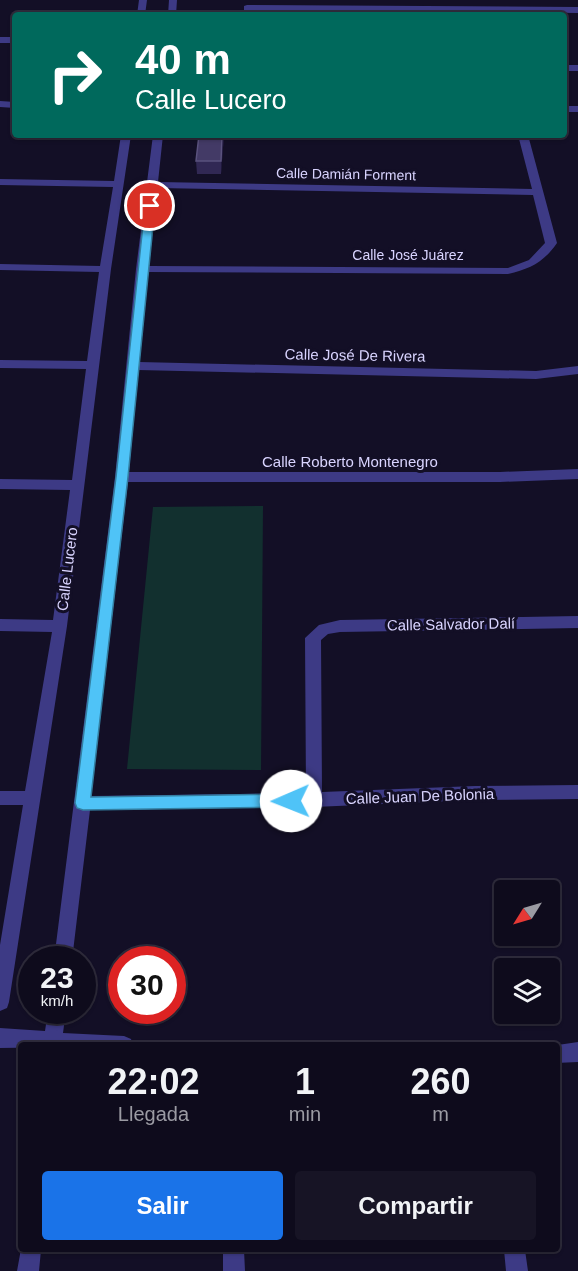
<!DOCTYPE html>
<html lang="es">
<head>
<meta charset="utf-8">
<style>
  body { margin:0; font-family:Arial,sans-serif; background:#171425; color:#f1f3f6; height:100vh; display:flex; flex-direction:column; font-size:22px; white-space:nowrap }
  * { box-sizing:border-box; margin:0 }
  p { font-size:20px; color:#9b9ba3 }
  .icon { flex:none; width:33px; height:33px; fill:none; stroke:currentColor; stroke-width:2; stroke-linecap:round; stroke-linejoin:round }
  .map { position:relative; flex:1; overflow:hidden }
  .details { position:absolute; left:18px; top:1042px; width:542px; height:210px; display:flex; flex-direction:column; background:#0e0b1c; border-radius:6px; box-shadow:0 2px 4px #0004,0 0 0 2px #2e2b3b }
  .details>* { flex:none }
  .top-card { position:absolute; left:12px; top:12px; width:555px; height:126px; border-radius:6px; box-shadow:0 2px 4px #0004,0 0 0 2px #2e2b3b; background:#00695c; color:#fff; overflow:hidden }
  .needle { width:39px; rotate:233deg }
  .fabs { position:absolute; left:494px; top:880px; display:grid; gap:12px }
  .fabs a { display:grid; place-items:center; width:66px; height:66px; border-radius:6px; background:#0e0b1c; box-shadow:0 2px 4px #0004,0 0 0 2px #2e2b3b; font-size:30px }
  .speed { position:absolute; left:18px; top:946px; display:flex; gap:12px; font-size:30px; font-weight:700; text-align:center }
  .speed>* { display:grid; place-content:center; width:78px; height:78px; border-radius:50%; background:#0e0b1c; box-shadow:0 2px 4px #0004,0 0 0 2px #2e2b3b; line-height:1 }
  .speed small { font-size:15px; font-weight:400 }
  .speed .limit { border:9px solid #d22; background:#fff; color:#111 }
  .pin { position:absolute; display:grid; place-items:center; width:51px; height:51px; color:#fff; margin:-26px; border:3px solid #fff; border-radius:50%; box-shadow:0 2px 6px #0007 }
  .me { position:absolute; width:66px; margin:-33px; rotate:269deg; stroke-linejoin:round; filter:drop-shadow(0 0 4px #0008) }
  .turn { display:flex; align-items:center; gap:21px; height:126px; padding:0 24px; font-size:27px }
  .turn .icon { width:78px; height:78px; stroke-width:2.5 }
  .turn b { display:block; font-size:42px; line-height:51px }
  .eta { display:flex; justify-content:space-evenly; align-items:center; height:102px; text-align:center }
  .eta b { font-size:36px; font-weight:700; line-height:42px }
  .primary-button { display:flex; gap:12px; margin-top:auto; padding:12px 24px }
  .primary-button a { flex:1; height:69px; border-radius:6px; background:#1a73e8; color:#fff; font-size:24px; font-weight:700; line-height:69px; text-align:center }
  .primary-button a+a { background:#171425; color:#f1f3f6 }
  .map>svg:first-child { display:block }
  .green { fill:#12302f }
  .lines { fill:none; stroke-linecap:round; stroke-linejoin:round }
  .minor { fill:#3d3a85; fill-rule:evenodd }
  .wall { fill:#312854 }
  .shaded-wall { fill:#1d163a }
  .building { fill:#433a66; stroke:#5a527e; stroke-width:1.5 }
  .route { fill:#4fc3f7; stroke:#337fa1; stroke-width:1.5 }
  .labels { text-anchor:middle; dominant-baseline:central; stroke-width:6; stroke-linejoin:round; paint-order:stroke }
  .far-street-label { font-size:14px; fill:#d9d4ff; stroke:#130f26 }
  .street-label { font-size:15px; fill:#d9d4ff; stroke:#130f26 }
</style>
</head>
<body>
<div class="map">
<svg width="578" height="1271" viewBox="0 0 578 1271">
  <rect width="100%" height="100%" fill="#130f26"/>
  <path class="green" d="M 263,506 L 261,770 L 127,769 L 153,507 Z"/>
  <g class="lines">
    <path class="minor" d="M 139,0 L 147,0 L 145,15 L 137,15 Z
      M 169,0 L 177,0 L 176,15 L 168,15 Z
      M 247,5 L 578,7 L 578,13 L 244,10 L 244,6 Z
      M 0,37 L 15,37 L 15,43 L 0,43 Z
      M 564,65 L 578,65 L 578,71 L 564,71 Z
      M 0,101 L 15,102 L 15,108 L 0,107 Z
      M 564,106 L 578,106 L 578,112 L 564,112 Z
      M 121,135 L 131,135 L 111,269 L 67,626 L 9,1002 L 7,1008 L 0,1011 L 0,945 L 23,805 L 0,805 L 0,791 L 25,791 L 52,632 L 0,631 L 0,619 L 53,620 L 70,490 L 0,489 L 0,479 L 72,480 L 86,369 L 0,368 L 0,360 L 87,361 L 99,272 L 0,270 L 0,264 L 100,266 L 113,187 L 0,185 L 0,179 L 114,181 Z
      M 153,135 L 163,135 L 158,182 L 532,189 L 518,135 L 528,135 L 557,243 C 544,262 530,269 508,274 L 148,272 L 139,362 L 536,371 L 578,366 L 578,374 L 536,379 L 138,370 L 129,472 L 500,472 L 578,469 L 578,479 L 500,482 L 128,482 L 91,796 L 306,793 L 305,638 L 319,625 L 340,620 L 578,616 L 578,628 L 340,632 L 328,634 L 321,640 L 322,792 L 475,786 L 578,785 L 578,799 L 475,800 L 314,807 L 90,810 L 72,960 L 54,960 L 115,477 L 136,269 ZM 157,188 L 533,195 L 545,243 L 529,260 L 508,268 L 149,266 Z
      M 48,1011 L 66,1011 L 63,1033 L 124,1036 L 131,1039 L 133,1046 L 0,1048 L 0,1028 L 45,1031 Z
      M 578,1042 L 578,1062 L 556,1063 L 556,1046 L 551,1046 Z
      M 21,1249 L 41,1250 L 39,1271 L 17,1271 Z
      M 223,1250 L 244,1250 L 245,1271 L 223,1271 Z
      M 504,1250 L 525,1250 L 528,1271 L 506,1271 Z"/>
  </g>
  <path class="wall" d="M 224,135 L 221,174 L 197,174 L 196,161 Z"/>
  <path class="shaded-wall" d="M 222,135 L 224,135 L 221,174 L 221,161 Z"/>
  <path class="building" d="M 199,135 L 222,135 L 221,161 L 196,161 Z"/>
  <path class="route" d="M 150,203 L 155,206 L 128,477 L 91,797 L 291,794 L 296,796 L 299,801 L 296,805 L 291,807 L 83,810 L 77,808 L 75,803 L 116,477 L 145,206 Z"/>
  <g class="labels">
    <g class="far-street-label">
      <text transform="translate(346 174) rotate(1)">Calle Damián Forment</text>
      <text x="408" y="255">Calle José Juárez</text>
    </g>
    <g class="street-label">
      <text transform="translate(355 355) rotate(1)">Calle José De Rivera</text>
      <text x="350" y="461">Calle Roberto Montenegro</text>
      <text transform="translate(67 569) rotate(-83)">Calle Lucero</text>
      <text transform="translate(451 624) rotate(-1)">Calle Salvador Dalí</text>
      <text transform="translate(420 796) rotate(-2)">Calle Juan De Bolonia</text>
    </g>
  </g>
</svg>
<div class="fabs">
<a><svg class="needle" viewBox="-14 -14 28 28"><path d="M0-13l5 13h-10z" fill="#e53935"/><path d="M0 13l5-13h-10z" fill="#9b9ba3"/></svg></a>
<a><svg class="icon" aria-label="layers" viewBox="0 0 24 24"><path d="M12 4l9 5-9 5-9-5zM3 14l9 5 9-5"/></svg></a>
</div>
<div class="speed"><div>23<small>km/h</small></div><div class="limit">30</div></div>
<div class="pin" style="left:150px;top:206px;background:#d93025"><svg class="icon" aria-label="arrive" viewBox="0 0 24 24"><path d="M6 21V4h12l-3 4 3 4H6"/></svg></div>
<svg class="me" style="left:291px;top:801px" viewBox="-20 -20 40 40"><circle r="19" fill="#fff"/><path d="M0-13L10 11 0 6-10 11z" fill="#4fc3f7"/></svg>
<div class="top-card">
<div class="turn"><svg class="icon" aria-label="right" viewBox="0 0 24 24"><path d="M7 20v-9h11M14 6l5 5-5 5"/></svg><div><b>40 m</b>Calle Lucero</div></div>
</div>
<section class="details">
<div class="eta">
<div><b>22:02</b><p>Llegada</p></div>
<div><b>1</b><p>min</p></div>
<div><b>260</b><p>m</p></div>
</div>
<div class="primary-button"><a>Salir</a><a>Compartir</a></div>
</section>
</div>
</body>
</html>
